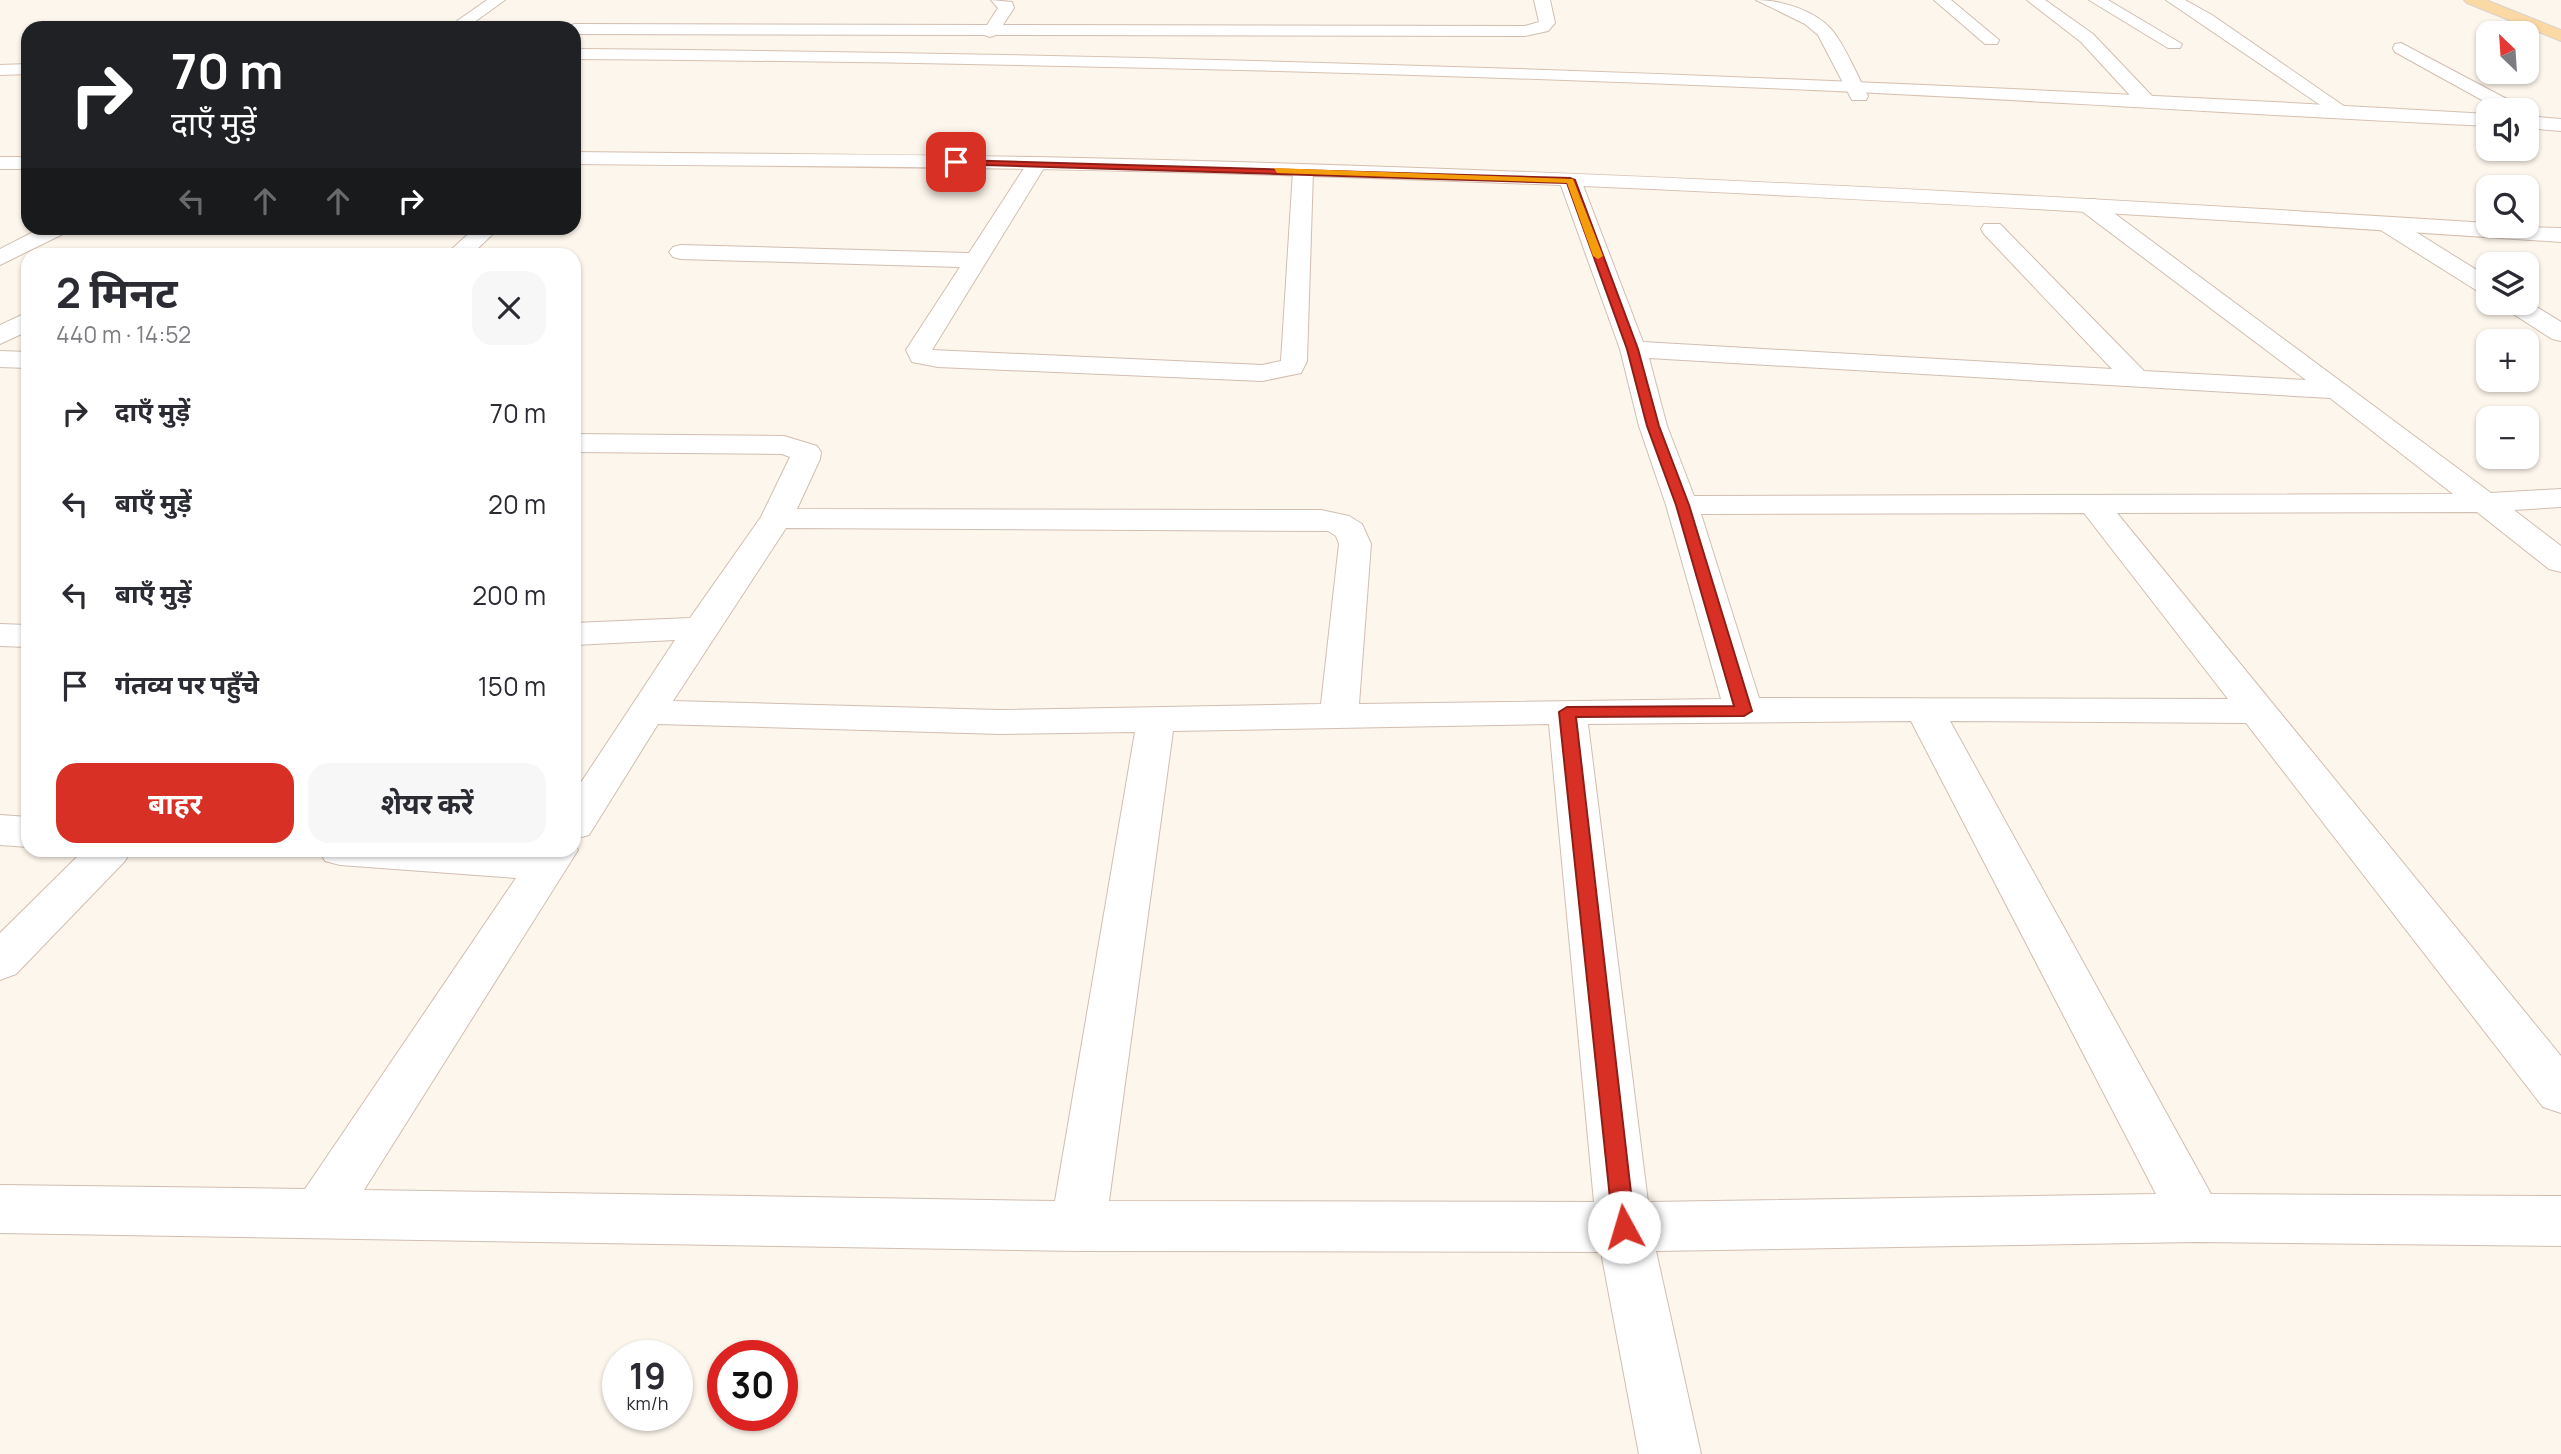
<!DOCTYPE html>
<html lang="hi">
<head>
<meta charset="utf-8">
<style>
  body { margin:0; font-family:Manrope,"Noto Sans Devanagari",sans-serif; background:#f7f7f7; color:#2b2b33; height:100vh; display:flex; flex-direction:column; font-size:26px; white-space:nowrap }
  * { box-sizing:border-box; margin:0 }
  p { font-size:23px; color:#7c7c81 }
  .icon { flex:none; width:38px; height:38px; fill:none; stroke:currentColor; stroke-width:2; stroke-linecap:round; stroke-linejoin:round }
  .map { position:relative; flex:1; overflow:hidden }
  .sheet { position:absolute; left:21px; top:248px; width:560px; height:609px; display:flex; flex-direction:column; background:#fff; border-radius:21px; box-shadow:0 2px 5px #0004 }
  .sheet>* { flex:none }
  .hud { position:absolute; left:21px; top:21px; width:560px; height:214px; border-radius:21px; box-shadow:0 2px 5px #0004; background:#202124; color:#fff; overflow:hidden }
  .needle { width:46px; rotate:335deg }
  .fabs { position:absolute; left:2476px; top:21px; display:grid; gap:14px }
  .fabs a { display:grid; place-items:center; width:63px; height:63px; border-radius:14px; background:#fff; box-shadow:0 2px 5px #0004; font-size:35px }
  .speed { position:absolute; left:602px; top:1340px; display:flex; gap:14px; font-size:35px; font-weight:700; text-align:center }
  .speed>* { display:grid; place-content:center; width:91px; height:91px; border-radius:50%; background:#fff; box-shadow:0 2px 5px #0004; line-height:1 }
  .speed small { font-size:18px; font-weight:400 }
  .speed .limit { border:10px solid #d22; background:#fff; color:#111 }
  .pin { position:absolute; display:grid; place-items:center; width:60px; height:60px; color:#fff; margin:-30px; border-radius:14px; box-shadow:0 4px 10px #0006 }
  .me { position:absolute; width:77px; margin:-38px; rotate:354deg; stroke-linejoin:round; filter:drop-shadow(0 0 5px #0008) }
  .turn { display:flex; align-items:center; gap:24px; height:147px; padding:0 35px; font-size:32px }
  .turn .icon { width:91px; height:91px; stroke-width:2.5 }
  .turn b { display:block; font-size:49px; line-height:60px }
  .lanes { display:flex; align-items:center; height:66px; padding:0 35px; background:#0003; justify-content:center; gap:35px; direction:ltr }
  .lanes .off { opacity:.35 }
  .round { display:grid; place-items:center; flex:none; width:74px; height:74px; border-radius:21px; background:#f7f7f7 }
  .head { display:flex; align-items:center; justify-content:space-between; height:119px; padding:0 35px }
  h1 { font-size:42px; font-weight:700; line-height:52px }
  .button { display:flex; gap:14px; margin-top:auto; padding:14px 35px }
  .button a { flex:1; height:80px; border-radius:21px; background:#d93025; color:#fff; font-size:28px; font-weight:700; line-height:80px; text-align:center }
  .button a+a { background:#f7f7f7; color:#2b2b33 }
  ul { padding:0; list-style:none }
  li { display:flex; align-items:center; gap:21px; height:91px; padding:0 35px }
  li div { flex:1 }
  li b { display:block; font-size:26px }
  li em { font-style:normal }
  .map>svg:first-child { display:block }
  .lines { fill:none; stroke-linecap:round; stroke-linejoin:round }
  .street-casing { stroke:#d1beb0; stroke-width:2 }
  .secondary-casing { stroke:#d6c0b0; stroke-width:2 }
  .primary-casing { stroke:#dad1cd; stroke-width:2 }
  .street { fill:#fff; fill-rule:evenodd }
  .secondary { fill:#fff; fill-rule:evenodd }
  .primary { fill:#fbd9a5; fill-rule:evenodd }
  .route { fill:#d93025; stroke:#8d1f18; stroke-width:2 }
  .slow { fill:#f59e0b }
</style>
</head>
<body>
<div class="map">
<svg width="2561" height="1454" viewBox="0 0 2561 1454">
  <rect width="100%" height="100%" fill="#fdf6ec"/>
  <g class="lines">
    <g class="street-casing">
      <path id="street" d="M 487,0 L 505,0 L 466,28 L 447,28 Z
        M 991,0 L 1012,2 L 1014,8 L 1003,25 L 1525,26 L 1539,22 L 1534,0 L 1550,0 L 1555,23 L 1548,31 L 1525,36 L 996,35 L 990,37 L 984,35 L 574,34 L 574,28 L 567,28 L 574,24 L 987,25 L 998,8 Z
        M 1756,0 C 1781,0 1814,10 1831,29 C 1845,45 1858,77 1868,96 L 1866,100 L 1852,100 L 1818,35 L 1805,24 Z
        M 1934,0 L 1951,0 L 1999,40 L 1997,44 L 1985,44 Z
        M 2027,0 L 2045,0 L 2093,34 L 2153,97 L 2155,101 L 2153,105 L 2139,105 L 2081,42 Z
        M 2089,0 L 2108,0 L 2182,44 L 2180,48 L 2168,48 Z
        M 2166,0 L 2185,0 L 2212,15 L 2351,111 L 2349,115 L 2335,115 Z
        M 2401,43 L 2520,106 L 2522,110 L 2500,110 L 2395,52 L 2393,48 L 2395,44 Z
        M 1037,157 L 1044,159 L 1047,163 L 932,350 L 1262,365 L 1281,361 L 1293,171 L 1296,167 L 1310,167 L 1313,171 L 1307,361 L 1301,373 L 1262,381 L 938,367 L 912,362 L 906,350 L 960,267 L 681,259 L 673,257 L 669,252 L 673,247 L 681,245 L 969,253 L 1030,159 Z
        M 1570,174 L 1577,176 L 1581,180 L 1643,342 L 2112,369 L 1984,234 L 1981,229 L 1984,224 L 2000,224 L 2144,371 L 2306,380 L 2079,209 L 2076,204 L 2079,199 L 2095,199 L 2491,493 L 2561,489 L 2561,507 L 2514,510 L 2561,546 L 2561,572 L 2549,569 L 2477,512 L 2117,513 L 2561,1056 L 2561,1113 L 2543,1107 L 2246,723 L 1950,721 L 2211,1194 L 2561,1196 L 2561,1246 L 2196,1242 L 1656,1251 L 1701,1454 L 1639,1454 L 1601,1252 L 1078,1251 L 0,1233 L 0,1185 L 305,1189 L 516,878 L 340,865 L 325,861 L 319,850 L 574,850 L 574,843 L 578,850 L 364,1190 L 1055,1201 L 1135,732 L 1000,734 L 658,724 L 589,835 L 574,839 L 574,793 L 675,640 L 574,645 L 574,623 L 690,618 L 761,517 L 790,457 L 782,454 L 574,452 L 574,434 L 784,436 L 817,446 L 821,452 L 820,459 L 797,509 L 1321,510 L 1349,516 L 1362,524 L 1371,544 L 1359,704 L 1721,699 L 1666,505 L 1639,426 L 1620,349 L 1559,180 L 1563,176 ZM 1649,358 L 2330,398 L 2453,494 L 1694,496 L 1667,426 ZM 2084,513 L 2228,699 L 1759,698 L 1701,514 ZM 786,528 L 1328,531 L 1336,536 L 1339,544 L 1321,704 L 1000,710 L 673,701 ZM 1911,721 L 2156,1194 L 1648,1202 L 1588,724 ZM 1549,724 L 1594,1202 L 1109,1201 L 1173,731 Z
        M 2387,217 L 2395,219 L 2488,277 L 2488,294 L 2479,292 L 2379,229 L 2376,224 L 2379,219 Z
        M 41,228 L 68,228 L 65,233 L 0,265 L 0,249 Z
        M 475,228 L 499,228 L 470,256 L 444,256 Z
        M 2527,301 L 2561,322 L 2561,341 L 2552,339 L 2504,308 L 2500,303 Z
        M 28,312 L 28,331 L 0,344 L 0,325 Z
        M 0,351 L 28,352 L 28,368 L 0,367 Z
        M 0,624 L 28,625 L 28,647 L 0,646 Z
        M 0,815 L 28,817 L 28,847 L 0,845 Z
        M 84,850 L 131,850 L 125,861 L 16,974 L 0,980 L 0,933 Z"/>
    </g>
    <g class="secondary-casing">
      <path id="secondary" d="M 574,49 C 1213,54 1850,77 2488,114 L 2488,126 C 2248,115 2008,98 1767,88 C 1370,71 972,62 574,59 Z
        M 28,64 L 28,74 L 0,75 L 0,65 Z
        M 2527,116 L 2561,119 L 2561,131 L 2527,128 Z
        M 574,152 C 728,154 882,154 1036,157 C 1521,167 2005,192 2488,223 L 2488,226 L 2561,228 L 2561,242 C 2053,208 1543,178 1034,169 C 881,166 727,166 574,164 Z
        M 0,157 L 28,157 L 28,169 L 0,169 Z"/>
    </g>
    <g class="primary-casing">
      <path id="primary" d="M 2464,0 L 2486,0 L 2561,30 L 2561,41 L 2467,3 Z"/>
    </g>
    <use href="#street" class="street"/>
    <use href="#secondary" class="secondary"/>
    <use href="#primary" class="primary"/>
  </g>
  <path class="route" d="M 956,160 L 1570,178 L 1575,180 L 1638,349 L 1659,426 L 1689,505 L 1752,711 L 1744,716 L 1576,717 L 1635,1227 L 1632,1234 L 1624,1237 L 1616,1234 L 1613,1227 L 1559,712 L 1567,707 L 1734,706 L 1676,505 L 1647,426 L 1627,349 L 1567,183 L 953,164 Z"/>
  <path class="slow" d="M 1274,168 L 1573,179 L 1603,256 L 1598,259 L 1593,256 L 1567,183 L 1277,173 Z"/>
</svg>
<div class="fabs">
<a><svg class="needle" viewBox="-14 -14 28 28"><path d="M0-13l5 13h-10z" fill="#e53935"/><path d="M0 13l5-13h-10z" fill="#7c7c81"/></svg></a>
<a><svg class="icon" aria-label="sound" viewBox="0 0 24 24"><path d="M4 9h4l5-4v14l-5-4H4zM17 9q2 3 0 6"/></svg></a>
<a><svg class="icon" aria-label="search" viewBox="0 0 24 24"><circle cx="10" cy="10" r="6"/><path d="M15 15l6 6"/></svg></a>
<a><svg class="icon" aria-label="layers" viewBox="0 0 24 24"><path d="M12 4l9 5-9 5-9-5zM3 14l9 5 9-5"/></svg></a>
<a>+</a>
<a>−</a>
</div>
<div class="speed"><div>19<small>km/h</small></div><div class="limit">30</div></div>
<div class="pin" style="left:956px;top:162px;background:#d93025"><svg class="icon" aria-label="arrive" viewBox="0 0 24 24"><path d="M6 21V4h12l-3 4 3 4H6"/></svg></div>
<svg class="me" style="left:1624px;top:1227px" viewBox="-20 -20 40 40"><circle r="19" fill="#fff"/><path d="M0-13L10 11 0 6-10 11z" fill="#d93025"/></svg>
<div class="hud">
<div class="turn"><svg class="icon" aria-label="right" viewBox="0 0 24 24"><path d="M7 20v-9h11M14 6l5 5-5 5"/></svg><div><b>70 m</b>दाएँ मुड़ें</div></div>
<div class="lanes"><svg class="icon off" aria-label="left" viewBox="0 0 24 24"><path d="M17 20v-9H6M10 6l-5 5 5 5"/></svg><svg class="icon off" aria-label="ahead" viewBox="0 0 24 24"><path d="M12 20V5M6 11l6-6 6 6"/></svg><svg class="icon off" aria-label="ahead" viewBox="0 0 24 24"><path d="M12 20V5M6 11l6-6 6 6"/></svg><svg class="icon" aria-label="right" viewBox="0 0 24 24"><path d="M7 20v-9h11M14 6l5 5-5 5"/></svg></div>
</div>
<section class="sheet">
<div class="head"><div><h1>2 मिनट</h1><p>440 m · 14:52</p></div><a class="round"><svg class="icon" aria-label="close" viewBox="0 0 24 24"><path d="M6 6l12 12M18 6L6 18"/></svg></a></div>
<ul>
<li><svg class="icon" aria-label="right" viewBox="0 0 24 24"><path d="M7 20v-9h11M14 6l5 5-5 5"/></svg><div><b>दाएँ मुड़ें</b></div><em>70 m</em></li>
<li><svg class="icon" aria-label="left" viewBox="0 0 24 24"><path d="M17 20v-9H6M10 6l-5 5 5 5"/></svg><div><b>बाएँ मुड़ें</b></div><em>20 m</em></li>
<li><svg class="icon" aria-label="left" viewBox="0 0 24 24"><path d="M17 20v-9H6M10 6l-5 5 5 5"/></svg><div><b>बाएँ मुड़ें</b></div><em>200 m</em></li>
<li><svg class="icon" aria-label="arrive" viewBox="0 0 24 24"><path d="M6 21V4h12l-3 4 3 4H6"/></svg><div><b>गंतव्य पर पहुँचे</b></div><em>150 m</em></li>
</ul>
<div class="button"><a>बाहर</a><a>शेयर करें</a></div>
</section>
</div>
</body>
</html>
